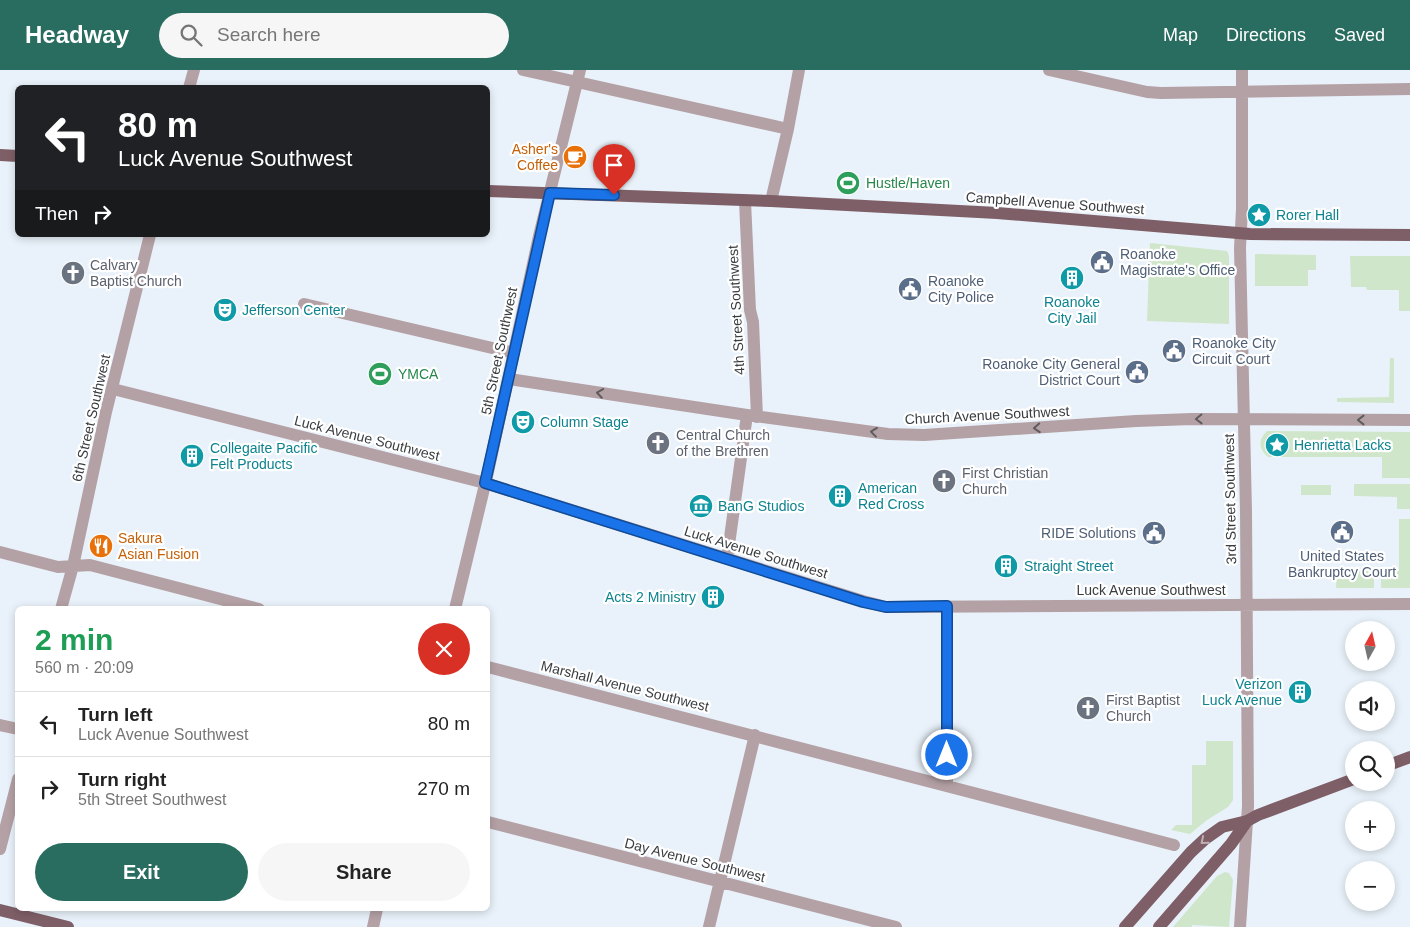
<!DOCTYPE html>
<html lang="en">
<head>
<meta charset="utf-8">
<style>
  body { margin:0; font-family:Arial,sans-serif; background:#f6f6f6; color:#222; height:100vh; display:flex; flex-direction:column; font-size:19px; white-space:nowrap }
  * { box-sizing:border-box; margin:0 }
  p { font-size:16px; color:#767676 }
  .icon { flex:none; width:28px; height:28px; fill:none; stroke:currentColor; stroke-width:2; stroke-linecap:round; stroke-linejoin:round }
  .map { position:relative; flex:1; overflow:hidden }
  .side { position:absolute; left:15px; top:536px; width:475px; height:305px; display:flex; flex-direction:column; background:#fff; border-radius:8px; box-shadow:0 2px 8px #0003 }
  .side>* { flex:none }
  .top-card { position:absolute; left:15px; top:15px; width:475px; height:152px; border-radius:8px; box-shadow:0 2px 8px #0003; background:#202124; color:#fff; overflow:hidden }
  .needle { width:32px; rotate:8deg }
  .tools { position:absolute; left:1345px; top:551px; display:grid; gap:10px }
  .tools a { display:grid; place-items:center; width:50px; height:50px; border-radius:50%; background:#fff; box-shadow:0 2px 8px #0003; font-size:25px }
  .pin { position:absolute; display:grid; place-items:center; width:42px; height:42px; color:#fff; margin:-51px -21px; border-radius:50% 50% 50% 0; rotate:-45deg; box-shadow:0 0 5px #0007 }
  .pin .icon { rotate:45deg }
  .me { position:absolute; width:55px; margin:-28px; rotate:0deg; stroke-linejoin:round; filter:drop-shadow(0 0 4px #0008) }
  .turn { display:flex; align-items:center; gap:18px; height:105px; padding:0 20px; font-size:22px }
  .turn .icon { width:65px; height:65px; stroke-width:2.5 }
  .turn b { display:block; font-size:35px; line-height:42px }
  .then { display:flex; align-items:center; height:48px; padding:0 20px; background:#0003; gap:10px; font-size:19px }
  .round { display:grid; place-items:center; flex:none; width:52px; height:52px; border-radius:26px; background:#f6f6f6 }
  .overview { display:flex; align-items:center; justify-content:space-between; height:85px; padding:0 20px }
  h1 { font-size:30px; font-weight:700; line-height:38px; color:#1e9e55 }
  .button { display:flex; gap:10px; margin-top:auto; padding:10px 20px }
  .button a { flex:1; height:58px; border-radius:30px; background:#286d60; color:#fff; font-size:20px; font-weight:700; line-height:58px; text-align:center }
  .button a+a { background:#f6f6f6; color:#222 }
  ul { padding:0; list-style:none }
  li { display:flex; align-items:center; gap:15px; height:65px; padding:0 20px; border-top:1px solid #e0e0e0 }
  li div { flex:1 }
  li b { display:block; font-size:19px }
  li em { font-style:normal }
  header { display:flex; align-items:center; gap:30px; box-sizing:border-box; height:70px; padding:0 25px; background:#286d60; color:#fff }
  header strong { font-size:24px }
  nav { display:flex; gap:28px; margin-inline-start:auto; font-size:18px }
  .search { width:350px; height:45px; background:#f6f6f6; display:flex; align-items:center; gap:12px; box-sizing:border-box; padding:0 18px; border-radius:28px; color:#767676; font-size:19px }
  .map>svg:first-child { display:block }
  .green { fill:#cfe6ca }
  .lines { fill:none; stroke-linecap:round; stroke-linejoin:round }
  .minor { stroke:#b4a1a5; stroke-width:12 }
  .major { stroke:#7f5f67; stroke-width:12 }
  .oneway { stroke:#5e5b5e }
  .oneway2 { stroke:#bfafb3 }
  .route-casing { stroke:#114b97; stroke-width:12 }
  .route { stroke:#1a73e8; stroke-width:9 }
  .labels { text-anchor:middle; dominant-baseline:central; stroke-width:4.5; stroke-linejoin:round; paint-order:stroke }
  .food-label { font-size:14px; fill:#c56008; stroke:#fff; text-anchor:end }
  .leisure-label { font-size:14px; fill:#27864d; stroke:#fff; text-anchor:start }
  .street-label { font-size:14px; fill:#393d40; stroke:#fff }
  .culture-label { font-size:14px; fill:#0d838f; stroke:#fff; text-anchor:start }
  .service-label { font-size:14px; fill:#4e5e75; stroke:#fff; text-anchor:start }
  .worship-label { font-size:14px; fill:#5b616d; stroke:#fff; text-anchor:start }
</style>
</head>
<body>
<header>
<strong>Headway</strong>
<div class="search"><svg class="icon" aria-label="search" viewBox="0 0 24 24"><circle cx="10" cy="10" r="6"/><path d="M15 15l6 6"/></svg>Search here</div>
<nav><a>Map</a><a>Directions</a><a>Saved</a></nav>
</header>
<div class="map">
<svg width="1410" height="857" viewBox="0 0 1410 857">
  <rect width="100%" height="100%" fill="#e9f2fa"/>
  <path class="green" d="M 1150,173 L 1227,181 L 1229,186 L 1229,254 L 1147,251 Z
    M 1255,184 L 1316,185 L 1316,200 L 1308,200 L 1308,216 L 1255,216 Z
    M 1350,186 L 1410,186 L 1410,241 L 1399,241 L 1399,220 L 1367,220 L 1366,217 L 1351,217 Z
    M 1390,288 L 1394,288 L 1394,333 L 1337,332 L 1337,328 L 1389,327 Z
    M 1267,361 L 1410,362 L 1410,408 L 1382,408 L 1382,387 L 1268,387 C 1258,378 1258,370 1267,361 Z
    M 1354,414 L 1410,414 L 1410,439 L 1397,439 L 1397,427 L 1354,426 Z
    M 1301,415 L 1331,415 L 1331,425 L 1301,425 Z
    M 1399,449 L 1410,449 L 1410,518 L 1381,518 L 1381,501 L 1399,501 Z
    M 1337,500 L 1374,501 L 1374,518 L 1336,518 Z
    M 1206,671 L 1233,671 L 1233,730 L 1228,737 L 1207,750 L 1190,764 L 1171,760 L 1176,755 L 1192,755 L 1192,695 L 1206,695 Z
    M 1225,802 L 1229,803 L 1233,810 L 1229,857 L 1192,855 L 1192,857 L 1173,857 L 1217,806 Z"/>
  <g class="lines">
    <path class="minor" d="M 523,0 L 788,59
      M 1049,0 L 1147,22 L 1161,23 L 1410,19
      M 189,18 L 194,0
      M 745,131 L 750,240 L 753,252 L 757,347
      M 771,131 L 788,59 L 799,0
      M 304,234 L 514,283
      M 509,309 L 747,345 L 888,364 L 924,365 L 1136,351 L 1192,349 L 1410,350
      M 113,319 L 485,413 L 863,531 L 886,537 L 1410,534
      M 0,482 L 58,497 L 90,495 L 259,539
      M 727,489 L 747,345
      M 61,539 L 73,496 L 106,342 L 150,165
      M 455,539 L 488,402 L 539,166 L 580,0
      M 488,597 L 1174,775
      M 0,655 L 18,659
      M 947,716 L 947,536
      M 488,752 L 896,857
      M 0,779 L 18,709
      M 373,857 L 377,839
      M 709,857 L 755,665
      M 1240,857 L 1248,736 L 1246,441 L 1240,178 L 1242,139 L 1242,0"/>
    <path class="major" d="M 0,85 L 18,86
      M 488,121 L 771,131 L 997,143 L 1250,164 L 1410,165
      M 1386,696 L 1410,687
      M 0,840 L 68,857
      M 1125,857 L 1191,782 L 1205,769 L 1222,757 L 1247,751 L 1258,745 L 1354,709
      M 1159,857 L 1231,774 L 1247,751"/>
  </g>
  <defs><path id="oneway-chevron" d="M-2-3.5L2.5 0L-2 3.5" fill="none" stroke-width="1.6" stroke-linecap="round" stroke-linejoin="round" transform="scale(1.25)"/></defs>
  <g class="oneway">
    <use href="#oneway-chevron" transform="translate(600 323) rotate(-171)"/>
    <use href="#oneway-chevron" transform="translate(1199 349) rotate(179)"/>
    <use href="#oneway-chevron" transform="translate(1361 350) rotate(180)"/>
    <use href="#oneway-chevron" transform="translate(1037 358) rotate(176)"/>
    <use href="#oneway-chevron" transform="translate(874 362) rotate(-173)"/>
  </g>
  <use class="oneway2" href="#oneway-chevron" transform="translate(1204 771) rotate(140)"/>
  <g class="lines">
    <g class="route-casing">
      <path id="route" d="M 614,125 L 550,123 L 485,413 L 863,532 L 886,537 L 947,536 L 947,685"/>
    </g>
    <use href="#route" class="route"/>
  </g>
  <defs>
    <g id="cafe-disc" transform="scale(1.25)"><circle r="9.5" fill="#e8710a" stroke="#fff"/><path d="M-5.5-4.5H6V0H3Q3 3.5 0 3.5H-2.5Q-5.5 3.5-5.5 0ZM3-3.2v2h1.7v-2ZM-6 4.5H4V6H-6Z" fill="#fff"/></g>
    <g id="stadium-disc" transform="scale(1.25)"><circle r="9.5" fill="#2e9e5b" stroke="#fff"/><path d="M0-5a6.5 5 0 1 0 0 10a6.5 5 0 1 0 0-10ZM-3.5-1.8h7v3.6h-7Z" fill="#fff"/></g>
    <g id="sight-disc" transform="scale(1.25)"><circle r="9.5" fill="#0f9aa8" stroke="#fff"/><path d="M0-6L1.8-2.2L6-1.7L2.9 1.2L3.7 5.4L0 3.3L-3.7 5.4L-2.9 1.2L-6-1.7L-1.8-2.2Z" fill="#fff"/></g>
    <g id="civic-disc" transform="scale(1.25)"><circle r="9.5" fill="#5c6f8a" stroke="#fff"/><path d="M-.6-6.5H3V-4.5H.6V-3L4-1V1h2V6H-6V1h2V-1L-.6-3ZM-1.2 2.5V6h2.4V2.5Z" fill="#fff"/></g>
    <g id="church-disc" transform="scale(1.25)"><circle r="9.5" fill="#6b7280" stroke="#fff"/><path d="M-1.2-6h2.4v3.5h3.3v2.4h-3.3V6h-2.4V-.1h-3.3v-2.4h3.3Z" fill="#fff"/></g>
    <g id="building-disc" transform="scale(1.25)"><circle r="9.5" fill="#0f9aa8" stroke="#fff"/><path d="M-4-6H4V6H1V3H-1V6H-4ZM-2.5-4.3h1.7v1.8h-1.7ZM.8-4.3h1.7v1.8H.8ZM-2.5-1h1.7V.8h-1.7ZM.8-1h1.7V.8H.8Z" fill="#fff"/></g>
    <g id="theatre-disc" transform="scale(1.25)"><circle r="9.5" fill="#0f9aa8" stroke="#fff"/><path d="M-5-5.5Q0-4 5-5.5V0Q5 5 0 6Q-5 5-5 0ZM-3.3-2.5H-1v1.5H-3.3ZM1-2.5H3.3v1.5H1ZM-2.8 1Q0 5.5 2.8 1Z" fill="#fff"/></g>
    <g id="museum-disc" transform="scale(1.25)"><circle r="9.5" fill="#0f9aa8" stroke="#fff"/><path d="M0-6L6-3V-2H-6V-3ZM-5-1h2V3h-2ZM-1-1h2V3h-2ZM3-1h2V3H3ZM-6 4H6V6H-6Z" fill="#fff"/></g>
    <g id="restaurant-disc" transform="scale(1.25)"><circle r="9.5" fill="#e8710a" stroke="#fff"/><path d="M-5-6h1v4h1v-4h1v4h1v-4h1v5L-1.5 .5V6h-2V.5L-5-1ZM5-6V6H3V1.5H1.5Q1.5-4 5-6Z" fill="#fff"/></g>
  </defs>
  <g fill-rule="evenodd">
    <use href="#cafe-disc" x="575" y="87"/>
    <use href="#stadium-disc" x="848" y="113"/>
    <use href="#sight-disc" x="1259" y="145"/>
    <use href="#civic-disc" x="1102" y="192"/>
    <use href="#church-disc" x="73" y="203"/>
    <use href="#building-disc" x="1072" y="208"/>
    <use href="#civic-disc" x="910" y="219"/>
    <use href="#theatre-disc" x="225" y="240"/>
    <use href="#civic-disc" x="1174" y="281"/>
    <use href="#civic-disc" x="1137" y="302"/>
    <use href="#stadium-disc" x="380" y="304"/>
    <use href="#theatre-disc" x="523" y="352"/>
    <use href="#church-disc" x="658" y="373"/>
    <use href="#sight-disc" x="1277" y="375"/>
    <use href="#building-disc" x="192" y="386"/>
    <use href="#church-disc" x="944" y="411"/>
    <use href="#building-disc" x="840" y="426"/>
    <use href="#museum-disc" x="701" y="436"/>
    <use href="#civic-disc" x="1342" y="462"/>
    <use href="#civic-disc" x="1154" y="463"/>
    <use href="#restaurant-disc" x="101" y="476"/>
    <use href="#building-disc" x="1006" y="496"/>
    <use href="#building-disc" x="713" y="527"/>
    <use href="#building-disc" x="1300" y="622"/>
    <use href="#church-disc" x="1088" y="638"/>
  </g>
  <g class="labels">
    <g class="food-label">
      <text x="558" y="79">Asher's<tspan x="558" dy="16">Coffee</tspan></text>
      <text x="118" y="468" text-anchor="start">Sakura<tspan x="118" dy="16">Asian Fusion</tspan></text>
    </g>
    <g class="leisure-label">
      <text x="866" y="113">Hustle/Haven</text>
      <text x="398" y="304">YMCA</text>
    </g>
    <g class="street-label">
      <text transform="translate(1055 133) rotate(4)">Campbell Avenue Southwest</text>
      <text transform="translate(736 240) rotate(-93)">4th Street Southwest</text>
      <text transform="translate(499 281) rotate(-78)">5th Street Southwest</text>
      <text transform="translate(987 345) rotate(-3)">Church Avenue Southwest</text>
      <text transform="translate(91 348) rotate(-77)">6th Street Southwest</text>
      <text transform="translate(367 368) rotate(14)">Luck Avenue Southwest</text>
      <text transform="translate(1230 429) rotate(-91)">3rd Street Southwest</text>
      <text transform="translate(756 482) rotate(17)">Luck Avenue Southwest</text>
      <text x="1151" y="520">Luck Avenue Southwest</text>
      <text transform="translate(625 616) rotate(14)">Marshall Avenue Southwest</text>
      <text transform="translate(695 790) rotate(14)">Day Avenue Southwest</text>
    </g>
    <g class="culture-label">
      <text x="1276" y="145">Rorer Hall</text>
      <text x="1072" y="232" text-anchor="middle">Roanoke<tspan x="1072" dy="16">City Jail</tspan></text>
      <text x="242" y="240">Jefferson Center</text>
      <text x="540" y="352">Column Stage</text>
      <text x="1294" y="375">Henrietta Lacks</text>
      <text x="210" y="378">Collegaite Pacific<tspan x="210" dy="16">Felt Products</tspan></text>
      <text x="858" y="418">American<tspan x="858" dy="16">Red Cross</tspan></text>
      <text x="718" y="436">BanG Studios</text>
      <text x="1024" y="496">Straight Street</text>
      <text x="696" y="527" text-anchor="end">Acts 2 Ministry</text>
      <text x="1282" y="614" text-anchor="end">Verizon<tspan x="1282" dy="16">Luck Avenue</tspan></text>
    </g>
    <g class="service-label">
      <text x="1120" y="184">Roanoke<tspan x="1120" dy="16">Magistrate's Office</tspan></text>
      <text x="928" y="211">Roanoke<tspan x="928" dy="16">City Police</tspan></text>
      <text x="1192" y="273">Roanoke City<tspan x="1192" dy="16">Circuit Court</tspan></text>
      <text x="1120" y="294" text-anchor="end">Roanoke City General<tspan x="1120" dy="16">District Court</tspan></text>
      <text x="1136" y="463" text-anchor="end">RIDE Solutions</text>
      <text x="1342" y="486" text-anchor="middle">United States<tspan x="1342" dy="16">Bankruptcy Court</tspan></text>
    </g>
    <g class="worship-label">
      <text x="90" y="195">Calvary<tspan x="90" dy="16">Baptist Church</tspan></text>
      <text x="676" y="365">Central Church<tspan x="676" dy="16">of the Brethren</tspan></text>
      <text x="962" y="403">First Christian<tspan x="962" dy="16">Church</tspan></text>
      <text x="1106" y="630">First Baptist<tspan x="1106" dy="16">Church</tspan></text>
    </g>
  </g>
</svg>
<div class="tools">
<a><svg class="needle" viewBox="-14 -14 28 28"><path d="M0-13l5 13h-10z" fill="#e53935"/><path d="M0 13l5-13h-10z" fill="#767676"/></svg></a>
<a><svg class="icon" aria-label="sound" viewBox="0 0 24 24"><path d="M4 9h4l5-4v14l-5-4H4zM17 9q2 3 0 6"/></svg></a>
<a><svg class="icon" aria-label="search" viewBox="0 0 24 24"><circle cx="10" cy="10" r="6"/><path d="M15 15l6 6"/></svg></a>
<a>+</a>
<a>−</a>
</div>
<div class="pin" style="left:614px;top:125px;background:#d93025"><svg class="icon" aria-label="arrive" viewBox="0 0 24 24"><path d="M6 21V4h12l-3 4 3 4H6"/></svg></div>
<svg class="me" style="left:947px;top:685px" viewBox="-20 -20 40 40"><circle r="17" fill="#1a73e8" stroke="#fff" stroke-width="3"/><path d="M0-11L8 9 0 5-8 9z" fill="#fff"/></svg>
<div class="top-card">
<div class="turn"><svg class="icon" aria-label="left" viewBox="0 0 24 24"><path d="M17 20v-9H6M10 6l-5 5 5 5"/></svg><div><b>80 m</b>Luck Avenue Southwest</div></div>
<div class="then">Then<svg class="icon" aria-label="right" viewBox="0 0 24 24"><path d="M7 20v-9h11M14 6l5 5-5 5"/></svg></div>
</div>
<section class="side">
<div class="overview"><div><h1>2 min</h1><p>560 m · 20:09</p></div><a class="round" style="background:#d93025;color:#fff"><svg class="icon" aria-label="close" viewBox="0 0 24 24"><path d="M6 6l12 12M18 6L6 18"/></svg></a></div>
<ul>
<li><svg class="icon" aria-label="left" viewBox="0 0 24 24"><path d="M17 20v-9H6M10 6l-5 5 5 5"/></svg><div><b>Turn left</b><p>Luck Avenue Southwest</p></div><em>80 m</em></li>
<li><svg class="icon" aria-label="right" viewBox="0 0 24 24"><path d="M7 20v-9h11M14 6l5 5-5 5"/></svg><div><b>Turn right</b><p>5th Street Southwest</p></div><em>270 m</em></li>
</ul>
<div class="button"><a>Exit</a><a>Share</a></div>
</section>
</div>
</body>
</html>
